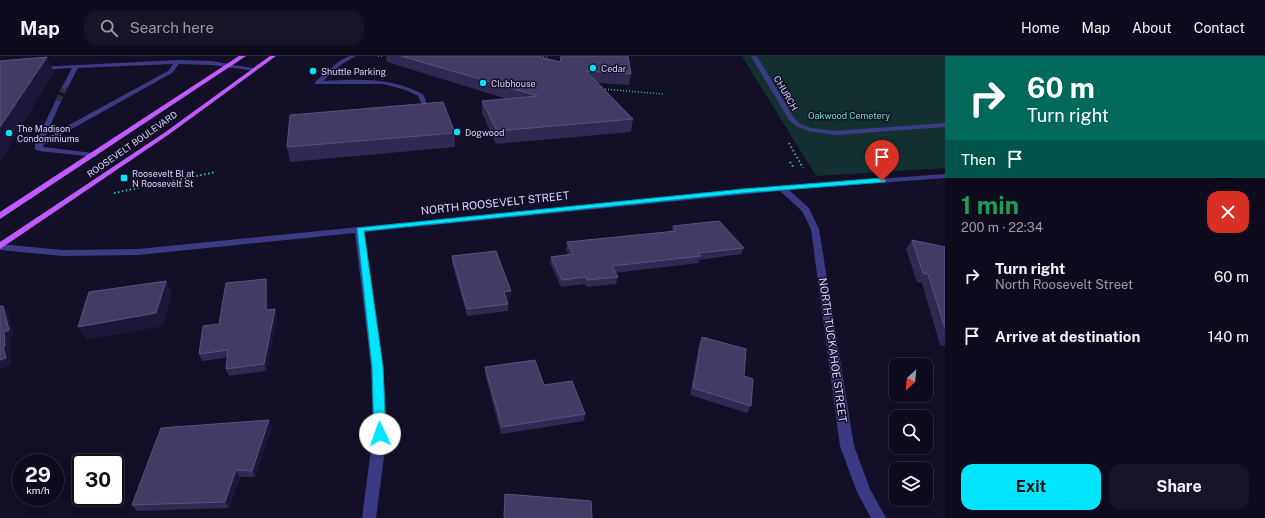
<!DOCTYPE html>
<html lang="en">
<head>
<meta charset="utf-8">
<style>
  body { margin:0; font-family:"Public Sans",sans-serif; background:#171425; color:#f1f3f6; height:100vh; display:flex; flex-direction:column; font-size:15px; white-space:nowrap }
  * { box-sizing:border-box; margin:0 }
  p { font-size:13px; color:#9b9ba3 }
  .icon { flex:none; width:22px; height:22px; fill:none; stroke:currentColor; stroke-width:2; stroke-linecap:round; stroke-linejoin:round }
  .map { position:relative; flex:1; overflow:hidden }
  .details { display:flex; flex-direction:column; background:#0e0b1c; width:320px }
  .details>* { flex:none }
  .guide { background:#00695c; color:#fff; overflow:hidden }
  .needle { width:26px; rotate:206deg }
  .fabs { position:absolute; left:889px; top:302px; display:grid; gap:8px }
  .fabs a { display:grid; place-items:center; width:44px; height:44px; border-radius:8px; background:#0e0b1c; box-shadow:0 2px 10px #0003,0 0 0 1px #2e2b3b; font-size:20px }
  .speed { position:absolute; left:12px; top:398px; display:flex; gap:8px; font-size:20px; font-weight:700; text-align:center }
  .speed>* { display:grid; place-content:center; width:52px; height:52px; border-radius:50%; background:#0e0b1c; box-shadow:0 2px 10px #0003,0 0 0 1px #2e2b3b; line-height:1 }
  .speed small { font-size:10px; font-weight:400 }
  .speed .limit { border:2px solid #111; border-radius:6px; background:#fff; color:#111 }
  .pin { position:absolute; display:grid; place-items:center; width:34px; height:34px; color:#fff; margin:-41px -17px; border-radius:50% 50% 50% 0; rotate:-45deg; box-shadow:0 0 4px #0007 }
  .pin .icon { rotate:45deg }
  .me { position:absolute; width:44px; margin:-22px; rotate:357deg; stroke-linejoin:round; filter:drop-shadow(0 0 3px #0008) }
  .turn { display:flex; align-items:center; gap:14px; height:84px; padding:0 16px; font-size:18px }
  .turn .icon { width:52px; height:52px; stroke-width:2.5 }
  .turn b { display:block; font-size:28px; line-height:34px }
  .then { display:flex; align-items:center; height:38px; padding:0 16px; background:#0003; gap:8px; font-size:15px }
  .round { display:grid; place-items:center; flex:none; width:42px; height:42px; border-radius:12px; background:#171425 }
  .summary { display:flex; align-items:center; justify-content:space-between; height:68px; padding:0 16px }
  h1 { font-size:24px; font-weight:700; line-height:30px; color:#1e9e55 }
  .button { display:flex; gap:8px; margin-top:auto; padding:8px 16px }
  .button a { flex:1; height:46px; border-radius:12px; background:#00e5ff; color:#111; font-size:16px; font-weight:700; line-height:46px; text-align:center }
  .button a+a { background:#171425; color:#f1f3f6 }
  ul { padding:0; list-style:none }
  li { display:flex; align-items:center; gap:12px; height:60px; padding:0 16px }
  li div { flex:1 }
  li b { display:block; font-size:15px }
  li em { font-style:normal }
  header { display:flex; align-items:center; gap:24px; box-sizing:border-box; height:56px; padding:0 20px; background:#0e0b1c; border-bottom:1px solid #2e2b3b }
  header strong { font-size:19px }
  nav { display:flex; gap:22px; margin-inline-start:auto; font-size:14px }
  .search { width:280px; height:36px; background:#171425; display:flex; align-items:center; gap:10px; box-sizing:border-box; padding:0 14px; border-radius:12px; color:#9b9ba3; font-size:15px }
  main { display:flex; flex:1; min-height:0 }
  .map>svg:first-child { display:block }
  .green { fill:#12302f }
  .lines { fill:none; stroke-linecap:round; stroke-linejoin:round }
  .minor-tunnel { stroke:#312d47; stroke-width:6; stroke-dasharray:6 3; stroke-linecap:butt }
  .path-far1 { stroke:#2fb8b0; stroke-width:1.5; stroke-dasharray:1 2; stroke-linecap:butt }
  .path { stroke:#2fb8b0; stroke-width:2; stroke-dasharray:1.5 2.5; stroke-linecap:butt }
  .minor { fill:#3d3a85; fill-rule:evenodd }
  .major { fill:#c25bff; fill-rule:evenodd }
  .wall { fill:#312854 }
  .shaded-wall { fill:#1d163a }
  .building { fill:#433a66; stroke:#5a527e }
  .route { fill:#00e5ff; stroke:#0095a6 }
  .poi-dot { fill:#00e5ff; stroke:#130f26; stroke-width:1.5 }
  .labels { text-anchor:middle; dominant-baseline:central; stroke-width:3; stroke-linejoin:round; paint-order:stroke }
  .far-poi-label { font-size:9px; fill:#d9d4ff; stroke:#130f26; text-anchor:start }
  .far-street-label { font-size:9px; fill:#d9d4ff; stroke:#130f26 }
  .far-park-label { font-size:9px; fill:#5fe0c0; stroke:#130f26 }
  .street-label { font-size:11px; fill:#d9d4ff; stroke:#130f26 }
</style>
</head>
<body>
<header>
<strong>Map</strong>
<div class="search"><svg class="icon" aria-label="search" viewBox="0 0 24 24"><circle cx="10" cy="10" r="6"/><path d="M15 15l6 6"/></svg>Search here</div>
<nav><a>Home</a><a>Map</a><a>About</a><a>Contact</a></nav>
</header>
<main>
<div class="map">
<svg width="945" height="462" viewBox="0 0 945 462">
  <rect width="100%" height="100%" fill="#130f26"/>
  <path class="green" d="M 742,0 L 945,0 L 945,112 L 816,120 Z"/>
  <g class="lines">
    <path class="minor-tunnel" d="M 58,45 L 65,31"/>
    <path class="path-far1" d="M 378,0 L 382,0
      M 531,0 L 549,0
      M 602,33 L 663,38"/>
    <path class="path" d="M 789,87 L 803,112
      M 790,106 L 794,112
      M 114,137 L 216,116"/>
    <path class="minor" d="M 349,0 L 356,0 L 342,8 L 323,25 C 358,23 390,21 423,38 L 427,48 L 422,49 L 418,40 L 406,34 L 383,28 L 315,28 L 315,26 L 338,6 Z
      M 751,0 L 757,0 L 794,62 L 800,68 L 811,72 L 835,75 L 945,67 L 945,71 L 835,79 L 808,75 L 796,70 L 789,64 Z
      M 177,4 L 212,5 L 258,13 L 255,15 L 212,9 L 179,8 L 172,17 L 43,89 L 43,91 L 93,97 L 97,99 L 96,101 L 39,95 L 35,93 L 35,88 L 56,44 L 61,45 L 45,82 L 168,15 L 173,8 L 78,12 L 68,31 L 65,33 L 62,31 L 72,12 L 40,14 L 37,12 L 38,11 Z
      M 945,118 L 945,122 L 789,134 L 809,152 L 819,173 L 854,390 L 870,433 L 886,462 L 871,462 L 857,436 L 840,390 L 811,173 L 802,155 L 780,135 L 364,176 L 383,311 L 387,378 L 376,462 L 362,462 L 373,378 L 371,311 L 355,177 L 138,199 L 62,200 L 0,194 L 0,188 L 62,194 L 138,193 L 743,133 Z"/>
    <path class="major" d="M 239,0 L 246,0 L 0,163 L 0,156 Z
      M 270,0 L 276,0 L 168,79 L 0,193 L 0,186 L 164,77 Z"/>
  </g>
  <path class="wall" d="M 386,0 L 536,0 L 560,6 L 631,18 L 629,29 L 598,27 L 633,63 L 631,76 L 496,88 L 482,57 L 482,45 L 507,43 L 387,6 Z
    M 455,77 L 455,91 L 290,106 L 287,91 Z
    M 673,170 L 744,192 L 741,198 L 699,204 L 698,207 L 615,217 L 618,221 L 616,228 L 586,231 L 585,228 L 561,231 L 550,207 L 551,201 L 569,199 L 566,193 L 567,186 L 671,176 Z
    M 912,184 L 945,191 L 945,290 L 940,289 L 922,227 L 917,226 L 906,193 Z
    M 452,200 L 511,242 L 506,243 L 508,248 L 508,255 L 467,260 L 452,207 Z
    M 268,230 L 268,253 L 275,253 L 277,260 L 266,315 L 229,320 L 226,313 L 227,302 L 202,305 L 199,298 L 219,268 Z
    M 702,281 L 744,320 L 751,350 L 747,357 L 690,339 L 699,288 Z
    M 485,311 L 544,329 L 585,358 L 584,365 L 501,378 L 485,318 Z
    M 272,371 L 255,421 L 240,421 L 229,452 L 137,455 L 132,449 Z"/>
  <path class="shaded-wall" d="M 47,1 L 54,16 L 0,106 L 0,71 Z
    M 266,223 L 268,230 L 268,260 L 266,254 Z
    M 166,225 L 172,237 L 163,270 L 87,284 L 78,271 Z
    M 511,235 L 511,242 L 503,243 L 504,236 Z
    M 3,250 L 8,256 L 14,281 L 10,282 L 11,297 L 9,298 L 11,309 L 0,313 L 0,304 L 3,291 Z
    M 275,253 L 277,260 L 266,315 L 264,308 Z
    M 269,364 L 272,371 L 255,421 L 252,415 Z
    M 236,414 L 240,421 L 229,452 L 225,446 Z"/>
  <path class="building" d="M 401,0 L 536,0 L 560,6 L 561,0 L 628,0 L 631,18 L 586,15 L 633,63 L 497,75 L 482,45 L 538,40 Z
    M 47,1 L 0,71 L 0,5 Z
    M 443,46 L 455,77 L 287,91 L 290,59 Z
    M 719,165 L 744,192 L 698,197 L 701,200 L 612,210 L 618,221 L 587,224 L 586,221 L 562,224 L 551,201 L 573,198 L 567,186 L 676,175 L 673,170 Z
    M 912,184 L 945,191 L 945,272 L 928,218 L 923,217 Z
    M 496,195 L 511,235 L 504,236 L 508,248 L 467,253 L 452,200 Z
    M 266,223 L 266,254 L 275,253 L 264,308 L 226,313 L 228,294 L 199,298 L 203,270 L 219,268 L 226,227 Z
    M 166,225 L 156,257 L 78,271 L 89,236 Z
    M 0,250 L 3,250 L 9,274 L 4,276 L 5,290 L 3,291 L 6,302 L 0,304 Z
    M 702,281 L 746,293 L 744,320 L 753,323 L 751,350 L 693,332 Z
    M 535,304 L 544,329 L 572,325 L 585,358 L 502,371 L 485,311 Z
    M 269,364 L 252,415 L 236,414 L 225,446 L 132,449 L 161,372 Z
    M 505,438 L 591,445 L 592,462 L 504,462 Z"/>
  <path class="route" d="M 882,122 L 886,125 L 885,126 L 743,137 L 364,175 L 383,311 L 386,378 L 384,382 L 380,383 L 376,382 L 374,378 L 372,311 L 357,172 L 743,133 Z"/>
  <g class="poi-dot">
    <circle cx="593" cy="12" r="4"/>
    <circle cx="313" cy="15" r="4"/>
    <circle cx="483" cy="27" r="4"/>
    <circle cx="457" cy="76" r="4"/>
    <circle cx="9" cy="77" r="4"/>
    <rect x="120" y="118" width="8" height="8" rx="2"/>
  </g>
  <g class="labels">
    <g class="far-poi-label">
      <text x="601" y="12">Cedar</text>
      <text x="321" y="15">Shuttle Parking</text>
      <text x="491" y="27">Clubhouse</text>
      <text x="17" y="72">The Madison<tspan x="17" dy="10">Condominiums</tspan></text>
      <text x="465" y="76">Dogwood</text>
      <text x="132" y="117">Roosevelt Bl at<tspan x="132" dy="10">N Roosevelt St</tspan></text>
    </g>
    <g class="far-street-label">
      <text transform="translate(786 37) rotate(60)">CHURCH</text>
      <text transform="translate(132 88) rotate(-35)">ROOSEVELT BOULEVARD</text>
    </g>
    <g class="far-park-label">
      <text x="849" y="59">Oakwood Cemetery</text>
    </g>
    <g class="street-label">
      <text transform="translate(495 147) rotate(-6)">NORTH ROOSEVELT STREET</text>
      <text transform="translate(833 294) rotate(82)">NORTH TUCKAHOE STREET</text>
    </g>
  </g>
</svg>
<div class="fabs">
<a><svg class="needle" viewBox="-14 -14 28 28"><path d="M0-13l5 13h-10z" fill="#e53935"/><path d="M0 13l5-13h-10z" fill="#9b9ba3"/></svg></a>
<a><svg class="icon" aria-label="search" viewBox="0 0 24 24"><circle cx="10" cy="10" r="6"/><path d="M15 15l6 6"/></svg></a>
<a><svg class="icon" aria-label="layers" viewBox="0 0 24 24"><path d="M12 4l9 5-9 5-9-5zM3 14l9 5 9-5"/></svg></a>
</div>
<div class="speed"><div>29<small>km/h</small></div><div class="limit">30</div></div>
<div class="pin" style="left:882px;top:125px;background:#d93025"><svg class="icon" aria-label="arrive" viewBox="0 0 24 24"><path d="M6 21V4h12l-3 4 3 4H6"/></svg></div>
<svg class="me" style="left:380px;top:378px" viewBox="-20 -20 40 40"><circle r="19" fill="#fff"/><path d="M0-13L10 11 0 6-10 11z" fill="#00e5ff"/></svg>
</div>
<section class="details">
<div class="guide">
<div class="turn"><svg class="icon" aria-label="right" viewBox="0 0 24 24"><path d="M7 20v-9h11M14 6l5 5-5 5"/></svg><div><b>60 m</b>Turn right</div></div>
<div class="then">Then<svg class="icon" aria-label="arrive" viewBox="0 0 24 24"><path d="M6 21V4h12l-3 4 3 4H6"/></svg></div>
</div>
<div class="summary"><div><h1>1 min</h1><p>200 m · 22:34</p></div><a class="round" style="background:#d93025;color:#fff"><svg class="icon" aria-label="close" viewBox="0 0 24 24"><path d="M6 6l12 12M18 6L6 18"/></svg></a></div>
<ul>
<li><svg class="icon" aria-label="right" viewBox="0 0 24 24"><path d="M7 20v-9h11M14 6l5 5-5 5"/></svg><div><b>Turn right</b><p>North Roosevelt Street</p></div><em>60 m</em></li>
<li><svg class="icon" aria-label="arrive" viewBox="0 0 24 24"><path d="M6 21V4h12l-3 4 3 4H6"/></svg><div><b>Arrive at destination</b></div><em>140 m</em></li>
</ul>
<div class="button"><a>Exit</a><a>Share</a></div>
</section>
</main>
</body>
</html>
